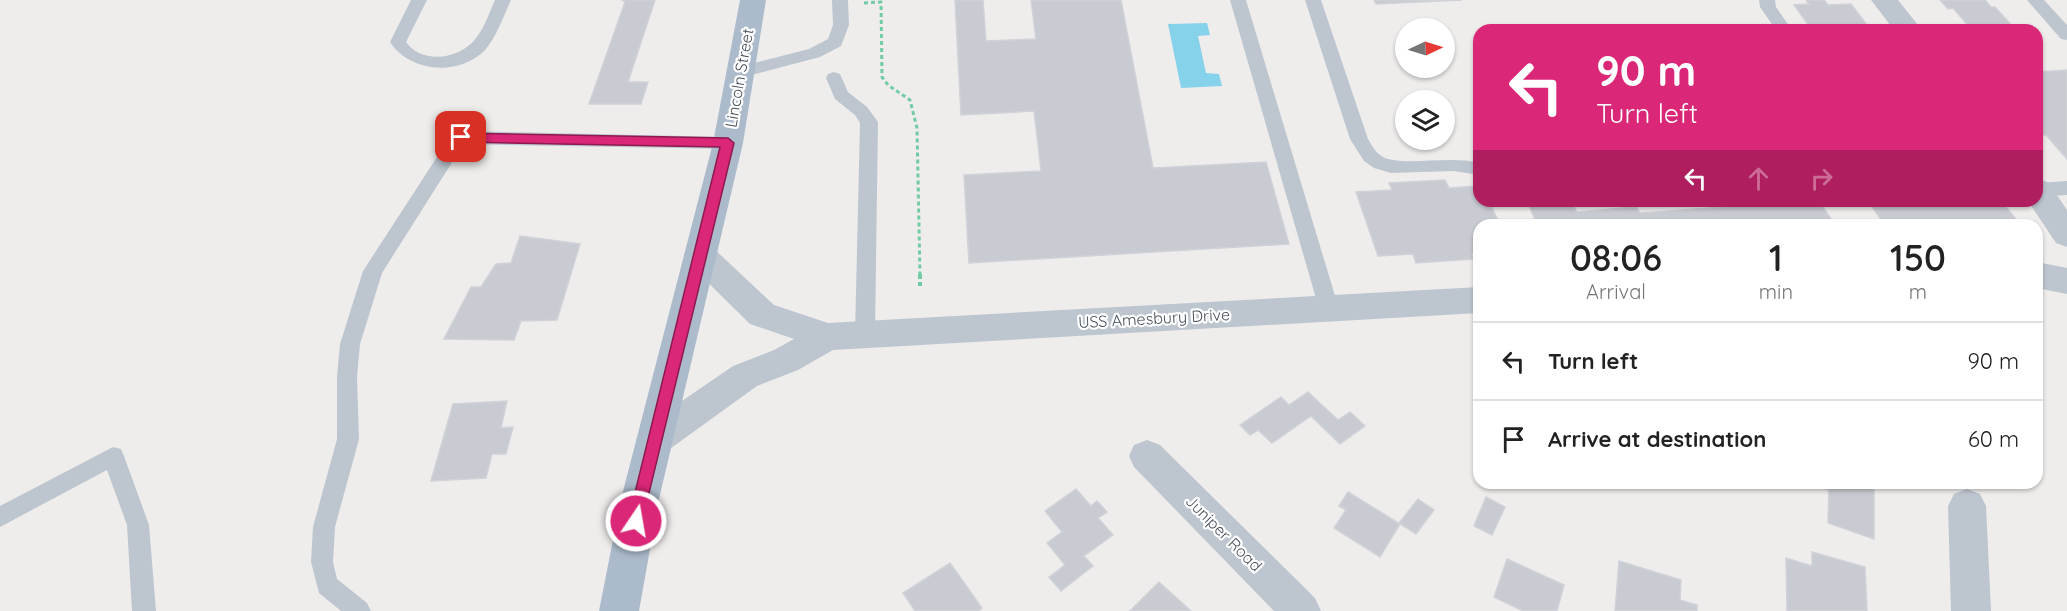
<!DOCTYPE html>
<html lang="en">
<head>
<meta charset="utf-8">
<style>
  body { margin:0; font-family:Quicksand,sans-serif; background:#f6f6f6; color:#222; height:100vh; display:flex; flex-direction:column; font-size:22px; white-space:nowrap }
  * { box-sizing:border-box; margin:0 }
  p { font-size:20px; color:#767676 }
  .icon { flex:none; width:33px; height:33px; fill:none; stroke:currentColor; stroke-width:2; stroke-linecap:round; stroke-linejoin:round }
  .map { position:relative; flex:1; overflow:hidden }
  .side { position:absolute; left:1473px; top:219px; width:570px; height:270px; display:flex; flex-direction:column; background:#fff; border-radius:18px; box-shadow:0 2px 4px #0004 }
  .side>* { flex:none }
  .banner { position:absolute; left:1473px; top:24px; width:570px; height:183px; border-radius:18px; box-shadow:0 2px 4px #0004; background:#db2777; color:#fff; overflow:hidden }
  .needle { width:39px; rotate:86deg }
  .controls { position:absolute; left:1395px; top:18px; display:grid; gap:12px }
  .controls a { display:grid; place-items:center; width:60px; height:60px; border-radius:50%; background:#fff; box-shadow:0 2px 4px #0004; font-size:30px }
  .pin { position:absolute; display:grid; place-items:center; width:51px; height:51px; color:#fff; margin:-26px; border-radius:12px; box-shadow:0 3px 9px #0006 }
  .me { position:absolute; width:66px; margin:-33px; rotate:12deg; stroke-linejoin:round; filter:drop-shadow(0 0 4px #0008) }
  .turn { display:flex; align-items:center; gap:21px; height:126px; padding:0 24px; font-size:27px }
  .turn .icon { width:78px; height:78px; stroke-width:2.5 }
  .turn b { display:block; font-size:42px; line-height:51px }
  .lanes { display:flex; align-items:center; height:57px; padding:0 24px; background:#0003; justify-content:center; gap:30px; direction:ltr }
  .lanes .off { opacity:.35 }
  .eta { display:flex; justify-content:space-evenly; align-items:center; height:102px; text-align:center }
  .eta b { font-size:36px; font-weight:600; line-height:42px }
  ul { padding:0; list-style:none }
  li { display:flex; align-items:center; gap:18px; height:78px; padding:0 24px; border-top:2px solid #e0e0e0 }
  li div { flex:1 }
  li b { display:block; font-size:22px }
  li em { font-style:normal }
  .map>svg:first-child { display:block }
  .water { fill:#87d2eb }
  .building { fill:#c9cbd3; stroke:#d0d2d8; stroke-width:1.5 }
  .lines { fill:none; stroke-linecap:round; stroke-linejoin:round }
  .path-far1 { stroke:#72cca3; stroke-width:3; stroke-dasharray:4 3; stroke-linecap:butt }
  .path { stroke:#72cca3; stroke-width:4; stroke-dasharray:5 3; stroke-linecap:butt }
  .lane { fill:#bdc6cf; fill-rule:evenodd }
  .street { fill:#bdc6cf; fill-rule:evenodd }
  .primary { fill:#acbbcc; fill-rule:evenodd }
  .route { fill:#db2777; stroke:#8e194d; stroke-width:1.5 }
  .labels { text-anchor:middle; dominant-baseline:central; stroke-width:4.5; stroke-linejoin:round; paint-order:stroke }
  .street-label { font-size:16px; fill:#454f5a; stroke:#fff }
</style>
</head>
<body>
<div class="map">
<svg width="2067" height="611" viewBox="0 0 2067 611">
  <rect width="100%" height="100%" fill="#efedec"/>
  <path class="water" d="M 1207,23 L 1210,35 L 1198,36 L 1206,73 L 1219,74 L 1222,86 L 1181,88 L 1168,24 Z"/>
  <path class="building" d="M 622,0 L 655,0 L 628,82 L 648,82 L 641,104 L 589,104 L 625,2 Z
    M 955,0 L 983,0 L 986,41 L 1036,39 L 1031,0 L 1121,0 L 1153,168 L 1266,162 L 1289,244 L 969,263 L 964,175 L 1041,171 L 1034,111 L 961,115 Z
    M 1374,0 L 1462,0 L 1376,4 Z
    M 1806,0 L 1824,0 L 1828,5 L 1851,4 L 1871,30 L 1812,30 L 1794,5 L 1809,4 Z
    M 1940,0 L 1985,0 L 1991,7 L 1995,7 L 2016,30 L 1972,30 L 1953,8 L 1948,9 Z
    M 2067,70 L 2067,159 L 2046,135 L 2037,135 L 2037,72 Z
    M 1445,180 L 1449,188 L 1479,186 L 1479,201 L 1489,201 L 1500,225 L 1479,225 L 1479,253 L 1471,254 L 1473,259 L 1416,263 L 1413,254 L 1378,256 L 1356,192 L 1392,190 L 1389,183 Z
    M 1571,201 L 1577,212 L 1636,207 L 1640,213 L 1725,207 L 1723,201 L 1819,201 L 1835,225 L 1528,225 L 1526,221 L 1535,220 L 1528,203 Z
    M 1868,201 L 2001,201 L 2021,225 L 1885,225 Z
    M 520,236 L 580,244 L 557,320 L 521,321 L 514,340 L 444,339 L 471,287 L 481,287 L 496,264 L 511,263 Z
    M 1308,392 L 1338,420 L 1350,412 L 1365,426 L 1340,444 L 1311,416 L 1272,443 L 1258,430 L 1250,435 L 1240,425 L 1281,397 L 1289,405 Z
    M 507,401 L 501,428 L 513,427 L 506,454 L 492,454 L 486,478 L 431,481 L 453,404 Z
    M 1808,483 L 1856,483 L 1874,489 L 1874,539 L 1828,523 L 1829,490 Z
    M 1076,489 L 1091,506 L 1097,501 L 1107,512 L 1098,518 L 1113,535 L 1084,556 L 1093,566 L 1061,591 L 1049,577 L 1065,565 L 1047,543 L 1062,532 L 1045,511 Z
    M 1348,492 L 1400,524 L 1380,557 L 1334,528 L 1346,510 L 1339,506 Z
    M 1486,497 L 1505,507 L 1492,535 L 1474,526 Z
    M 1418,499 L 1434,510 L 1416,534 L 1399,523 Z
    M 1812,552 L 1865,567 L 1867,611 L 1787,611 L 1786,558 L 1812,566 Z
    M 1507,559 L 1564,585 L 1557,611 L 1523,611 L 1494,597 Z
    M 1619,561 L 1681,580 L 1680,600 L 1697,605 L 1697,611 L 1615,611 Z
    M 950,563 L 982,608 L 978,611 L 915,611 L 903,593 Z
    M 1159,582 L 1191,611 L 1130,611 Z"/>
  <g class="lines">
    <path class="path-far1" d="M 864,3 L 881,2 L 882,77 L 888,85 L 910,100 L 917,128 L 920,276"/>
    <path class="path" d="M 920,274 L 920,286"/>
    <path class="lane" d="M 411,0 L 427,0 L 406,42 C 422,65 461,59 476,38 C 485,27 489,13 495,0 L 511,0 C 503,17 497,36 485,50 C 459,77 409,72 390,42 Z
      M 832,0 L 848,0 L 849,25 L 841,46 L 820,57 L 740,78 L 734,76 L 732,72 L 734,68 L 809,49 L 828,39 L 833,25 Z
      M 1230,0 L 1246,0 L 1339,309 L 1336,315 L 1329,317 L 1322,315 L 1319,309 Z
      M 1305,0 L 1321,0 L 1368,139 C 1372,146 1376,153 1383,157 C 1402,167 1452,155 1479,163 L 1479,175 L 1454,171 L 1391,173 L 1374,168 L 1364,161 L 1350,139 Z
      M 1759,0 L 1775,0 L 1776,7 L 1792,30 L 1776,30 L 1760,7 Z
      M 2027,0 L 2044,0 L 2067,25 L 2067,40 L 2061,39 Z
      M 834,72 L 840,74 L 848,92 L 867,107 L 878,122 L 875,334 L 872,340 L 865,342 L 858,340 L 855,334 L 860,123 L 855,115 L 835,99 L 826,78 L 828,74 Z
      M 461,131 L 728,137 L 734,139 L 737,143 L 734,147 L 728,149 L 461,144 L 451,164 L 382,273 L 360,344 L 357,377 L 359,439 L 335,527 L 333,562 L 337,579 L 367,603 L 371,611 L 341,611 L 319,593 L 311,562 L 313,527 L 337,439 L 337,377 L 340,344 L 363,271 L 437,157 L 448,136 Z
      M 2067,181 L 2067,195 L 2037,197 L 2037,183 Z
      M 113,447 L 121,449 L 124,456 L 149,525 L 156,611 L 132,611 L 127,525 L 107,470 L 0,527 L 0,506 Z"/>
    <path class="street" d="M 1871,0 L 1898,0 L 1922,30 L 1894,30 Z
      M 2037,179 L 2048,182 L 2067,210 L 2067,247 L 2056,243 L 2028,201 L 2037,201 Z
      M 700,243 L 711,246 L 774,305 L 828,323 L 1479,287 L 1479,313 L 833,350 L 798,370 L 757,386 L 667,451 L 654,456 L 641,451 L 636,440 L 641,429 L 733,366 L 774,350 L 794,339 L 750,324 L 689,264 L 684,255 L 689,246 Z
      M 2037,262 L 2067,268 L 2067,294 L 2037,288 Z
      M 1147,440 L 1160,445 L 1315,598 L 1321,611 L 1274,611 L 1134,467 L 1129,456 L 1134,445 Z
      M 1967,489 L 1980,494 L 1986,506 L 1991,611 L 1951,611 L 1948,506 L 1954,494 Z"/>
    <path class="primary" d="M 740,0 L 766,0 L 743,143 L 659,499 L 639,611 L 599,611 L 621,499 L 713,143 Z"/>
  </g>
  <path class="route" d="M 461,133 L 728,138 L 734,143 L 641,526 L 636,528 L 630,526 L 628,521 L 720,147 L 461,142 L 455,137 Z"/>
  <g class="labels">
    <g class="street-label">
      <text transform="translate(739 78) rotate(-80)">Lincoln Street</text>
      <text transform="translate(1154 318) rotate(-3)">USS Amesbury Drive</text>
      <text transform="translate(1224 533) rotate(45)">Juniper Road</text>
    </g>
  </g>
</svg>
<div class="controls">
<a><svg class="needle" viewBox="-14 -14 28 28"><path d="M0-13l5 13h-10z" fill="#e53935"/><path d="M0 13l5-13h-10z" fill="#767676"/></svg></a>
<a><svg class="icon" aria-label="layers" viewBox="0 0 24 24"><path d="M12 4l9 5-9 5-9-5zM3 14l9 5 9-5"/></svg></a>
</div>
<div class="pin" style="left:461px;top:137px;background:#d93025"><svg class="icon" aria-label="arrive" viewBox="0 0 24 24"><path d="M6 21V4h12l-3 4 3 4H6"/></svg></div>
<svg class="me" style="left:636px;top:521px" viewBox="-20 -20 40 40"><circle r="17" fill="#db2777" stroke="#fff" stroke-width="3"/><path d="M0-11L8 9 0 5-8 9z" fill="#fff"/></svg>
<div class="banner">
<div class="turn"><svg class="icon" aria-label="left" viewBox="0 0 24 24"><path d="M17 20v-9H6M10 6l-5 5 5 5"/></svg><div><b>90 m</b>Turn left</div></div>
<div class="lanes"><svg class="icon" aria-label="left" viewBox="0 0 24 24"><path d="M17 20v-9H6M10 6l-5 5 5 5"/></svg><svg class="icon off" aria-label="ahead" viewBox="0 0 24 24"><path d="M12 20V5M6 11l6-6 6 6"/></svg><svg class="icon off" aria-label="right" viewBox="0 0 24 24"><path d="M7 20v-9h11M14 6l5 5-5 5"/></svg></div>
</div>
<section class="side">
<div class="eta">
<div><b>08:06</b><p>Arrival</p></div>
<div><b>1</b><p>min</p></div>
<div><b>150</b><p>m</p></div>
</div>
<ul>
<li><svg class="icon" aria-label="left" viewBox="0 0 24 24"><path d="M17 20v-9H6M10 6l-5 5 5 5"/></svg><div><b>Turn left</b></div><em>90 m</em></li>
<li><svg class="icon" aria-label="arrive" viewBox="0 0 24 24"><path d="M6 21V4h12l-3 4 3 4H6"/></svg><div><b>Arrive at destination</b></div><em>60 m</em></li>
</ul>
</section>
</div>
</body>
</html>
